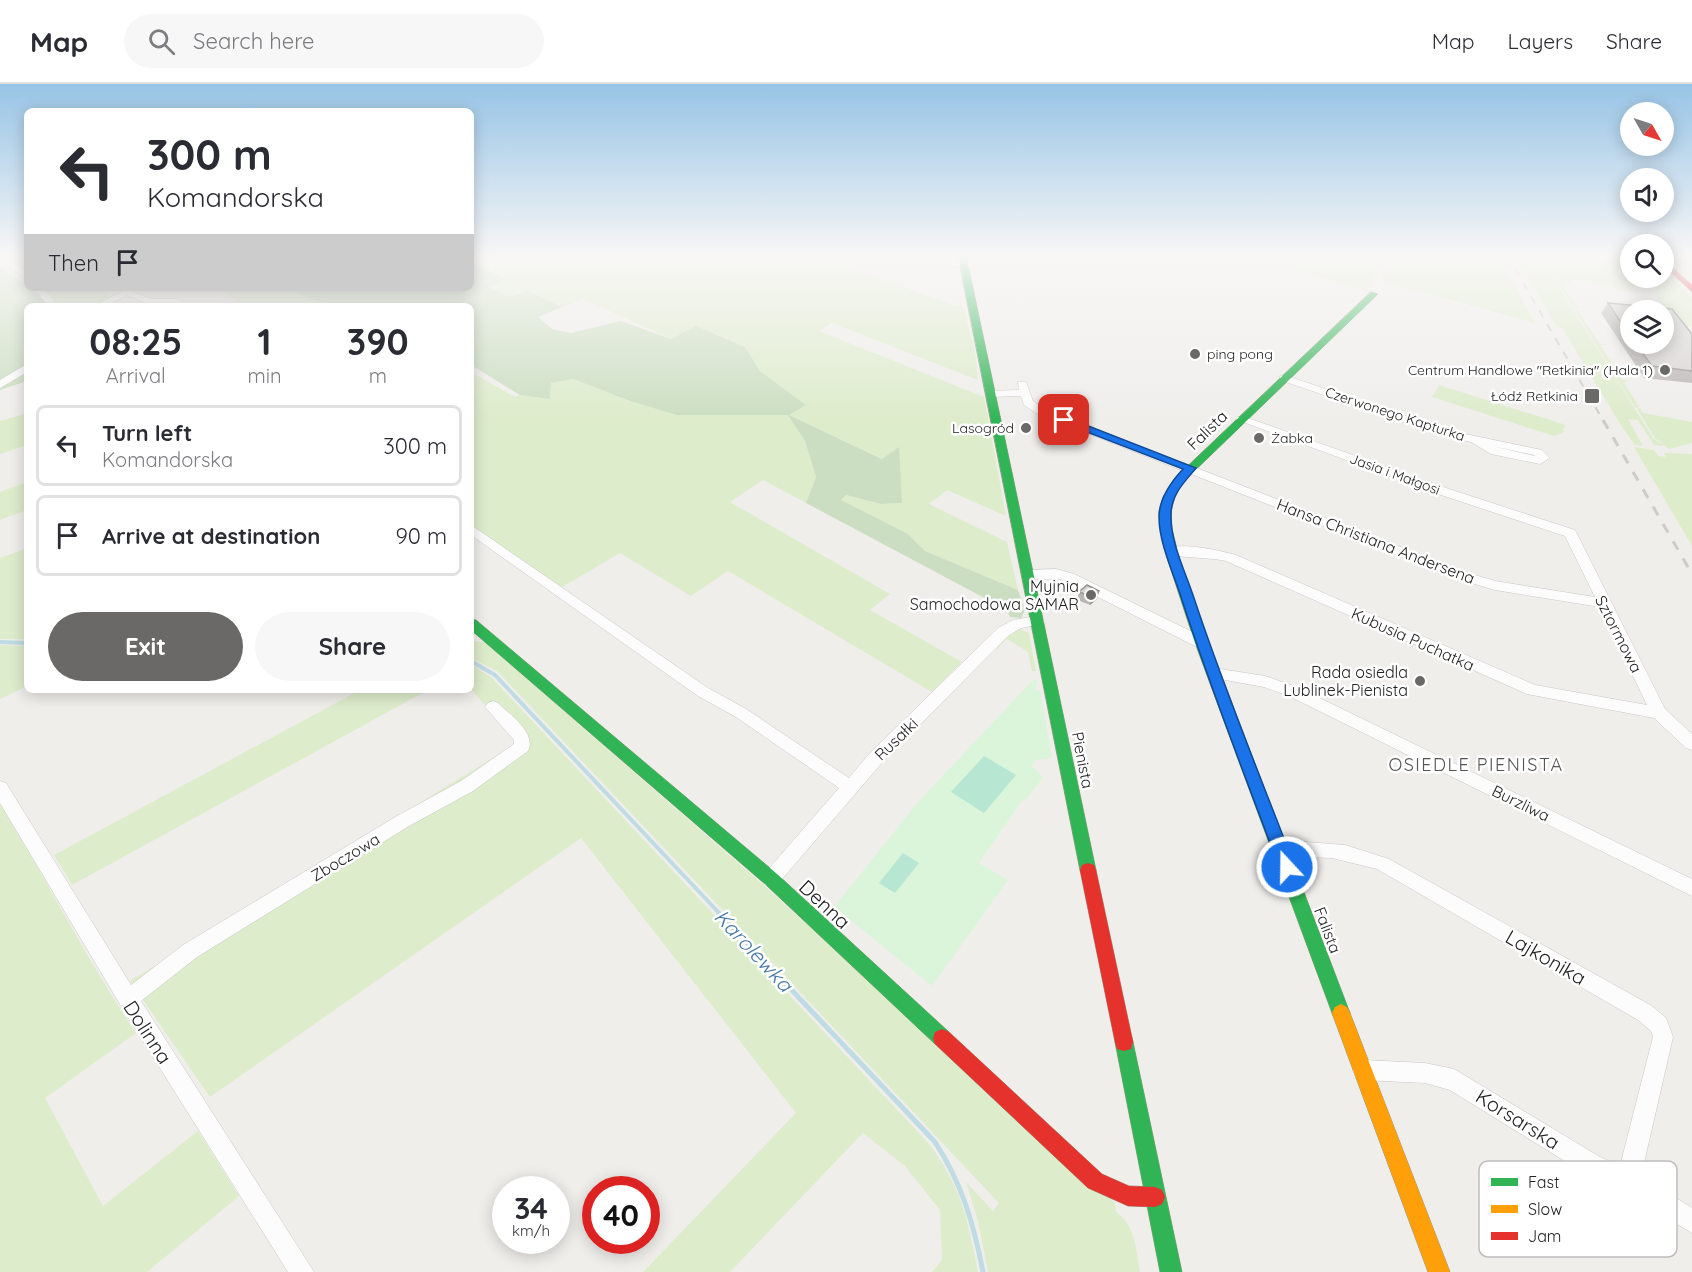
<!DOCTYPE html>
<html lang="en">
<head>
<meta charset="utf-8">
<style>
  body { margin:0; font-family:Quicksand,sans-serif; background:#f7f7f7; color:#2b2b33; height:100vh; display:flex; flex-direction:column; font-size:22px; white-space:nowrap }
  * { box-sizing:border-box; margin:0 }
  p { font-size:20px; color:#7c7c81 }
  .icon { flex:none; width:33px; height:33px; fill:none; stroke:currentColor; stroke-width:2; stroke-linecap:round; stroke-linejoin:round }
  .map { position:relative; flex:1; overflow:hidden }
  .sheet { position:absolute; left:24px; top:219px; width:450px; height:390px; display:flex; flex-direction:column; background:#fff; border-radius:9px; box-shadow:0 3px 15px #0003 }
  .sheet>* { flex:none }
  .hud { position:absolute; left:24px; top:24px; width:450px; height:183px; border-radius:9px; box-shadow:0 3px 15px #0003; background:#fff; color:#2b2b33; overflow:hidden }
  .needle { width:39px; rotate:129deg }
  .fabs { position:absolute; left:1620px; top:18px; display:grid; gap:12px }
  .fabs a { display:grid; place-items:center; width:54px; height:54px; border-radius:50%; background:#fff; box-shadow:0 3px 15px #0003; font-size:30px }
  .speed { position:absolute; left:492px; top:1092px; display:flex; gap:12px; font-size:30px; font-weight:700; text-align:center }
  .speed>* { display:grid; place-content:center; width:78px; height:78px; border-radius:50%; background:#fff; box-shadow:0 3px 15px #0003; line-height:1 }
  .speed small { font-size:15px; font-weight:400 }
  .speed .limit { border:9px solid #d22; background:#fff; color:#111 }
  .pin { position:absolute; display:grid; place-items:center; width:51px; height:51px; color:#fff; margin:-26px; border-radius:12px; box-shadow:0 3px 9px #0006 }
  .me { position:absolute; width:66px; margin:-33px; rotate:339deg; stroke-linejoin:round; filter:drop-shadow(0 0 4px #0008) }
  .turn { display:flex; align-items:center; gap:21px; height:126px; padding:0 24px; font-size:27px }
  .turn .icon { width:78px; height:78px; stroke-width:2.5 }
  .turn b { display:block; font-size:42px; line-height:51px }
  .then { display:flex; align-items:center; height:57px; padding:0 24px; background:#0003; gap:12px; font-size:22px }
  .eta { display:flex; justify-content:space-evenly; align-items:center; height:102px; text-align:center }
  .eta b { font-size:36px; font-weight:700; line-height:42px }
  .primary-button { display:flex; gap:12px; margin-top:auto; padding:12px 24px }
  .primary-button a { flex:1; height:69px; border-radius:36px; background:#6a6968; color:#fff; font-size:24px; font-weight:700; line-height:69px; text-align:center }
  .primary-button a+a { background:#f7f7f7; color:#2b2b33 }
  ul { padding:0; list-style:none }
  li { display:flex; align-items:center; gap:18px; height:81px; margin:0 12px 9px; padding:0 12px; border:3px solid #e1e1e2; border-radius:9px }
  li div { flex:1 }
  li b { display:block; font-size:22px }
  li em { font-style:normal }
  header { display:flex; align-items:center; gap:36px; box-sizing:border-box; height:84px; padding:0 30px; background:#fff; border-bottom:2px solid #e1e1e2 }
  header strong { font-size:28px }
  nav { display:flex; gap:33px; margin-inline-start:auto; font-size:21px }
  .search { width:420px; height:54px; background:#f7f7f7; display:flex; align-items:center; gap:15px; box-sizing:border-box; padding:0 21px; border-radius:33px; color:#7c7c81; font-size:22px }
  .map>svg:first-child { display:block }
  .grass { fill:#ddeccb }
  .forest { fill:#cbdec1 }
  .park { fill:#daf5da }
  .pitch { fill:#b7e6d2 }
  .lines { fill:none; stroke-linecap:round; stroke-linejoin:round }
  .stream-far1 { stroke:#bfdbe3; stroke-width:4 }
  .stream { stroke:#bfdbe3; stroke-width:5 }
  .street-casing { stroke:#c9c8c7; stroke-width:1 }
  .fast-casing { stroke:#999a82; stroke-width:1 }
  .slow-casing { stroke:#999a82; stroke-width:1 }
  .jam-casing { stroke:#999a82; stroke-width:1 }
  .street { fill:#fdfcfc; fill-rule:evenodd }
  .fast { fill:#30b455; fill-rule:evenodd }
  .slow { fill:#ff9f0a; fill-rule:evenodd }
  .jam { fill:#e5322d; fill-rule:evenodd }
  .rail-far1 { stroke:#ccc; stroke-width:2; stroke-dasharray:8 8; stroke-linecap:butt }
  .rail { stroke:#ccc; stroke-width:3; stroke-dasharray:10 10; stroke-linecap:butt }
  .wall { fill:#b9b6b5; fill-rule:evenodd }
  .shaded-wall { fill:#969493 }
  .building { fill:#d7d4d2; stroke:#969493; stroke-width:1.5 }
  .route { fill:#1a73e8; stroke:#114b97; stroke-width:1.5 }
  .poi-dot { fill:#6a6968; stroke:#fff; stroke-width:2 }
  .labels { text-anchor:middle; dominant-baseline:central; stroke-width:5; stroke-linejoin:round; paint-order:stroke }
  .far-poi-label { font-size:14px; fill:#222; stroke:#fff; text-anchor:end }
  .far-street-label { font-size:14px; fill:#222; stroke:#fff }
  .street-label { font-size:16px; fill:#222; stroke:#fff }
  .poi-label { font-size:16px; fill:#222; stroke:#fff; text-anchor:end }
  .neighbourhood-label { font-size:18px; letter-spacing:1.5px; fill:#555; stroke:#fff }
  .near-street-label { font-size:20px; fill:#222; stroke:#fff }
  .near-water-label { font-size:21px; font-style:italic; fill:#4a7aab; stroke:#fff }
  .key { fill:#fff; stroke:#bdbdbd; stroke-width:1.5 }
  .key-label { font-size:16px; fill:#222 }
</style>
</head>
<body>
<header>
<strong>Map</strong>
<div class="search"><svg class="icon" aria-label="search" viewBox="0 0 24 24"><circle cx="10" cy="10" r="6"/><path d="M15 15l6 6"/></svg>Search here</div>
<nav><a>Map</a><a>Layers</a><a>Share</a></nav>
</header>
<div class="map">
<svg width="1692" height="1188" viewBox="0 0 1692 1188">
  <rect width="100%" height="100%" fill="#f0eeeb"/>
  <path class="grass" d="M 471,171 L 812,171 L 957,222 L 963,222 L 975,267 L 978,296 L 832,239 L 819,247 L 984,313 L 1006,432 L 947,406 L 929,420 L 1007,458 L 1018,506 L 925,467 L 908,450 L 840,416 L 846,411 L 881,420 L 901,419 L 898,364 L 883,375 L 789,331 L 805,357 L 816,393 L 806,419 L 763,396 L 730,418 L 890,510 L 870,526 L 962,578 L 932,608 L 728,487 L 691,512 L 620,469 L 554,508 L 471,449 L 471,288 L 515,313 L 520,311 L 550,315 L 551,299 L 572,295 L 630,317 L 806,321 L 760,287 L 745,263 L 696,242 L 671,255 L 583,215 L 562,223 L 528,207 L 510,213 L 489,203 L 505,196 L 471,179 Z
    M 1239,171 L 1346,171 L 1382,181 L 1366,207 Z
    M 1391,171 L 1497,171 L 1535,239 L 1381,197 Z
    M 1515,171 L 1539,171 L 1653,354 L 1664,362 L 1654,361 L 1638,336 L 1628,335 L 1643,362 L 1635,361 L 1622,343 L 1562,244 L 1557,243 Z
    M 1541,171 L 1630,171 L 1630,183 L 1627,189 L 1638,210 L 1592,198 L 1571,196 L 1572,200 L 1561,199 L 1576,222 L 1582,223 L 1576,224 L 1599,259 L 1607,261 L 1600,261 L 1623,296 L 1631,298 L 1624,298 L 1639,323 L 1636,324 L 1625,308 Z
    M 1664,188 L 1671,191 L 1692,214 L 1692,242 L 1677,240 L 1660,218 L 1647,194 L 1664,194 Z
    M 44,204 L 100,204 L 112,213 L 96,222 L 60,222 Z
    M 217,204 L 285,204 L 315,217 L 349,222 L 243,222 Z
    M 1439,301 L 1566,341 L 1563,345 L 1564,348 L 1554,352 L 1432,313 Z
    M 1640,324 L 1643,329 L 1692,338 L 1692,359 L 1669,365 L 1655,354 L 1637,325 Z
    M 27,329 L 27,361 L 0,370 L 0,337 Z
    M 1634,363 L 1654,366 L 1658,372 L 1666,373 L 1664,369 L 1692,370 L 1692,462 Z
    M 27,398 L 27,426 L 0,436 L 0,408 Z
    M 27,464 L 27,555 L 0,555 L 0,474 Z
    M 1019,545 L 1029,549 L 1036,587 L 1032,587 L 1028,568 L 1007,555 L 996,566 L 994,564 L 1008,550 L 1012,551 Z
    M 471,557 L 485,558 L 760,798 L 1115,1119 L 1116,1128 C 1136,1142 1136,1166 1140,1188 L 988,1188 L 978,1137 L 966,1098 L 993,1127 L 999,1119 L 497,587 L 471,574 Z
    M 0,561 L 27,562 L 27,602 L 0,615 Z
    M 471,580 L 491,593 L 930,1061 C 962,1105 968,1136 978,1188 L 932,1188 L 942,1176 L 940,1126 L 905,1082 L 863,1049 L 730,1188 L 643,1188 L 796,1029 L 581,754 L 210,1013 L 130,897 L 517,659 L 471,605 Z
    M 360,606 L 428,606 L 72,801 L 54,771 Z
    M 0,720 C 47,796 86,875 136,949 L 45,1014 L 103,1122 L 198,1047 L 239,1112 L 147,1188 L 0,1188 Z"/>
  <path class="forest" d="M 471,178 L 506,196 L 489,203 L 510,213 L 528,207 L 562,223 L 538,233 L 552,245 L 571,249 L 621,237 L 671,255 L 696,242 L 745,263 L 760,287 L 806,321 L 789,331 L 882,375 L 899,363 L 902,419 L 881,420 L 846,411 L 841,416 L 908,450 L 925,467 L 1018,506 L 1025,526 L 1021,534 L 1010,533 L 1007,526 L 806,419 L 816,393 L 805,357 L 788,331 L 677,331 L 630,317 L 573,295 L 551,299 L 550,315 L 520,311 L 471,281 L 471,222 L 349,222 L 315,217 L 285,204 L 471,204 Z
    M 0,182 C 18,197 33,204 48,222 L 27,222 L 27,297 L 0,306 Z"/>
  <path class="park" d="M 1034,595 L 1037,596 L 1035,606 L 1040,607 L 1052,674 L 1036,676 L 1032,682 L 1043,693 L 1026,716 L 1023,715 L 979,779 L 1008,796 L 932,902 L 834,823 L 917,719 Z"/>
  <path class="pitch" d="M 984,672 L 1016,691 L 984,729 L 951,708 Z
    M 903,769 L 919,779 L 895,809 L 879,799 Z"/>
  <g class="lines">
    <path class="stream-far1" d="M 0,558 L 27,559
      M 471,577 L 495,591 L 720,830"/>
    <path class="stream" d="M 719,829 L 935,1058 C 962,1099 974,1141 983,1188"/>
    <g class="street-casing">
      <path id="street" d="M 0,171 L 4,171 L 27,189 L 27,196 L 0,176 Z
        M 922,171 L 935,171 L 968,180 C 957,187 932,178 922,171 Z
        M 34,204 L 44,204 L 58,222 L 48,222 Z
        M 127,205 L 151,215 L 178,215 L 191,222 L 150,221 L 127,211 L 106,222 L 94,222 Z
        M 27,280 L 27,288 L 0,304 L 0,296 Z
        M 1284,291 L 1451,347 L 1542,366 L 1550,374 L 1540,380 L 1491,370 L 1471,358 L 1444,352 L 1280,296 L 1280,292 ZM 1492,362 L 1534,371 L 1535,372 Z
        M 1018,298 L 1026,298 L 1033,317 L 1044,325 L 1468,489 L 1495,497 L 1595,513 L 1565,452 L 1441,411 L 1235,335 L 1237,333 L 1245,333 L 1449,405 L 1575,446 L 1665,625 L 1692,650 L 1692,666 L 1686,664 L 1654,634 L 1527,610 L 1226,477 C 1212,473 1173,475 1165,467 C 1176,456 1221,467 1236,471 L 1535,601 L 1647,621 L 1600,523 L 1495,506 L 1458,495 L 1036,329 L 1024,321 L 1021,312 L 991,313 L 986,310 L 991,307 L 1019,306 Z
        M 471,441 L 708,604 L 746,625 L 849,694 L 868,671 L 998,544 L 1013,536 L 1037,532 L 1044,537 L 1042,540 L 1021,544 L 1008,552 L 880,681 L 777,801 L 771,803 L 765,801 L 762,795 L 765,789 L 839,704 L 736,633 L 698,612 L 471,451 Z
        M 1056,485 L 1074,490 L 1207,555 L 1209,559 L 1202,564 L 1197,563 L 1064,496 C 1052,492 1030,499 1021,490 L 1028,486 Z
        M 1214,584 L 1265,592 L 1299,604 L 1692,795 L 1692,812 L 1289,612 L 1264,603 L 1209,593 L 1207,589 Z
        M 493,617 L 498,619 C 510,631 537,649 528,667 L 473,707 L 409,742 L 197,873 L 141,917 L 314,1188 L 288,1188 L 121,922 L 0,719 L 0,697 L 6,699 L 131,901 L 183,861 L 397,732 L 461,697 L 514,660 L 514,656 L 485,623 L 488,619 Z
        M 1280,756 L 1345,761 L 1389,775 L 1652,922 L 1666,934 L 1673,953 L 1641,1092 L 1692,1124 L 1692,1149 L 1620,1105 L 1584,1089 L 1450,1006 L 1425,999 L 1363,996 L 1356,993 L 1353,986 L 1356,979 L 1363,976 L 1425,979 L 1454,985 L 1600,1073 L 1620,1082 L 1653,953 L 1651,947 L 1638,936 L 1377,785 L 1332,774 L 1280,772 L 1274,769 L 1271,764 L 1274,759 Z"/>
    </g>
    <g class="fast-casing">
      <path id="fast" d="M 958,171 L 966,171 L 1096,786 L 1094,791 L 1088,793 L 1082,791 L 1080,786 Z
        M 1371,208 L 1378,210 L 1182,399 L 1175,413 L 1171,427 L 1172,445 L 1180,477 L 1209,559 L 1350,929 L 1347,935 L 1341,938 L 1335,935 L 1332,929 L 1195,559 L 1168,477 L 1160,445 L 1159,427 L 1163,413 L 1174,395 Z
        M 471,535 L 476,536 L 777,790 L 949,948 L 951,954 L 949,960 L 942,963 L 935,960 L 765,800 L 471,546 Z
        M 1124,949 L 1131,951 L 1133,958 L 1182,1188 L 1160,1188 L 1115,958 L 1117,951 Z"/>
    </g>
    <g class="slow-casing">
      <path id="slow" d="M 1341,920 L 1347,923 L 1350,929 L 1450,1188 L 1428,1188 L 1332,929 L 1335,923 Z"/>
    </g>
    <g class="jam-casing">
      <path id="jam" d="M 1664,176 L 1692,201 L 1692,208 L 1664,182 Z
        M 1088,779 L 1094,781 L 1096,786 L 1133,958 L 1131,965 L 1124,967 L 1117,965 L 1115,958 L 1080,786 L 1082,781 Z
        M 942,945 L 949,948 L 1102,1090 L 1129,1102 L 1155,1103 L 1162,1106 L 1165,1113 L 1162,1120 L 1155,1123 L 1128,1122 L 1088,1104 L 935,960 L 933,954 L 935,948 Z"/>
    </g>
    <use href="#street" class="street"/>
    <use href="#fast" class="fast"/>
    <use href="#slow" class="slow"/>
    <use href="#jam" class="jam"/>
    <path class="rail-far1" d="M 1507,171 L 1604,338"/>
    <path class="rail" d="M 1603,336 L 1692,490"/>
  </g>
  <path class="wall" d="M 1608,219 L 1672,225 L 1692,250 L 1692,299 L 1644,294 L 1601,229 ZM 1630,226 L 1664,226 L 1664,260 L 1630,260 Z
    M 1099,507 L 1097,515 L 1090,521 L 1077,516 L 1079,508 Z"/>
  <path class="shaded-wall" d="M 1099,507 L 1097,515 L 1090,521 L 1092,513 Z"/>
  <path class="building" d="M 1608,219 L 1672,225 L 1692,250 L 1692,287 L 1652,282 L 1636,260 L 1664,260 L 1664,226 L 1630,226 L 1630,252 Z
    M 1087,501 L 1099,507 L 1092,513 L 1079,508 Z"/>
  <linearGradient id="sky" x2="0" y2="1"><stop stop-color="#97c4e6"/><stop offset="0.51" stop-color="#f8f7f6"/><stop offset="1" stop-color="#f8f7f6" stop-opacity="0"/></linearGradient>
  <rect width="1692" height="337" fill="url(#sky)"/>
  <path class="route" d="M 1061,334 L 1068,334 L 1196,384 C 1184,399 1171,410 1171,431 C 1170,458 1186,489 1194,514 C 1224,605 1261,694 1295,783 L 1292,788 L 1281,788 L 1279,783 C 1246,694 1211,606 1182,516 C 1174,490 1159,460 1159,433 C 1159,414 1171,398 1183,385 L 1061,338 Z"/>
  <g class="poi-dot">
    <circle cx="1195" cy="270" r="6"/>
    <circle cx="1665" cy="286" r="6"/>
    <rect x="1584" y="304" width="16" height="16" rx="3"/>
    <circle cx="1026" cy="344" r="6"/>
    <circle cx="1259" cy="354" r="6"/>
    <circle cx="1091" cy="511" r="6"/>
    <circle cx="1420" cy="597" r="6"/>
  </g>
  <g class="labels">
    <g class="far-poi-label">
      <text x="1207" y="270" text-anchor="start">ping pong</text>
      <text x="1653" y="286">Centrum Handlowe "Retkinia" (Hala 1)</text>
      <text x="1578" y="312">Łódź Retkinia</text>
      <text x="1014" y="344">Lasogród</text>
      <text x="1271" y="354" text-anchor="start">Żabka</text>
    </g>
    <g class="far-street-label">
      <text transform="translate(1395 330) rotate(18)">Czerwonego Kapturka</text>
      <text transform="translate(1395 390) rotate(20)">Jasia i Małgosi</text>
    </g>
    <g class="street-label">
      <text transform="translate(1207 346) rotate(-44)">Falista</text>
      <text transform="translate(1376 457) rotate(21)">Hansa Christiana Andersena</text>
      <text transform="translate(1619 550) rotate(63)">Sztormowa</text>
      <text transform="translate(1413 555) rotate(24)">Kubusia Puchatka</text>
      <text transform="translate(896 655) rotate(-44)">Rusałki</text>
      <text transform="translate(1083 676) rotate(79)">Pienista</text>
      <text transform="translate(1521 719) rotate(26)">Burzliwa</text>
      <text transform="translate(345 773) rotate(-31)">Zboczowa</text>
      <text transform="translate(1328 846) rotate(69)">Falista</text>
    </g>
    <g class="poi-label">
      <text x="1079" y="502">Myjnia<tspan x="1079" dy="18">Samochodowa SAMAR</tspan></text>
      <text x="1408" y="588">Rada osiedla<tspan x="1408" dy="18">Lublinek-Pienista</tspan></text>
    </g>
    <g class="neighbourhood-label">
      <text x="1476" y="680">OSIEDLE PIENISTA</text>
    </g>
    <g class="near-street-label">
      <text transform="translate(825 820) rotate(43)">Denna</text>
      <text transform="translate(1546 873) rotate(30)">Lajkonika</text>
      <text transform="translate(148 948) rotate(57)">Dolinna</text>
      <text transform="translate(1518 1035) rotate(32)">Korsarska</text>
    </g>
    <g class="near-water-label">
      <text transform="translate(754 866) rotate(47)">Karolewka</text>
    </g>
  </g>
  <rect x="1479" y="1077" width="198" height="96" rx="9" class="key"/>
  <rect x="1491" y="1094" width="27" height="8" fill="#30b455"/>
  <rect x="1491" y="1121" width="27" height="8" fill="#ff9f0a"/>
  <rect x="1491" y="1148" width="27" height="8" fill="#e5322d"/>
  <g class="key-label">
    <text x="1528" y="1104">Fast</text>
    <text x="1528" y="1131">Slow</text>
    <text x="1528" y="1158">Jam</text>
  </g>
</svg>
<div class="fabs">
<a><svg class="needle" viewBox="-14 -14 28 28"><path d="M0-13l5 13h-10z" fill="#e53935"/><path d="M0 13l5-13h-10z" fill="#7c7c81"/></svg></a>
<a><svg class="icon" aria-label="sound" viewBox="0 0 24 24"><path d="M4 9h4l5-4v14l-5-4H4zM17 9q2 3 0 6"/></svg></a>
<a><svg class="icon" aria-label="search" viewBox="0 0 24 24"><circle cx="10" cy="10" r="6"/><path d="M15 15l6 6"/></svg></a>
<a><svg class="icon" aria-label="layers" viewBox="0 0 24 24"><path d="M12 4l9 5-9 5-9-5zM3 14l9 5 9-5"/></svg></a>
</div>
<div class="speed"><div>34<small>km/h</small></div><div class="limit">40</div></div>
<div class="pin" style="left:1064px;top:336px;background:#d93025"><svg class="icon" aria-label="arrive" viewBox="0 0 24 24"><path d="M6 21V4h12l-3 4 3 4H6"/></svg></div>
<svg class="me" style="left:1287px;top:783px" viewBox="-20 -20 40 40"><circle r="17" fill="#1a73e8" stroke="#fff" stroke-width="3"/><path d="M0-11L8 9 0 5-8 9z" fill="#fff"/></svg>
<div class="hud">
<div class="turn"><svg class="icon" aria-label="left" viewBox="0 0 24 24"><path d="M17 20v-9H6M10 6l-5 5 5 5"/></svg><div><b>300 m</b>Komandorska</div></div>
<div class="then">Then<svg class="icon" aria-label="arrive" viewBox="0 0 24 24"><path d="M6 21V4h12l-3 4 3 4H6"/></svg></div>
</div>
<section class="sheet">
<div class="eta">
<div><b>08:25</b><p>Arrival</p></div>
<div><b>1</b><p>min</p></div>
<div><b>390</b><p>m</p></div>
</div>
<ul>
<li><svg class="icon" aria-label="left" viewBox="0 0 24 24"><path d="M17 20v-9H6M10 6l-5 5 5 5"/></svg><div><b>Turn left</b><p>Komandorska</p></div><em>300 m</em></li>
<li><svg class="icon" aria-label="arrive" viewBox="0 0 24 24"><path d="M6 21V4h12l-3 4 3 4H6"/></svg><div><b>Arrive at destination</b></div><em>90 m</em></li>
</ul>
<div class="primary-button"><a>Exit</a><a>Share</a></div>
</section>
</div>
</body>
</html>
